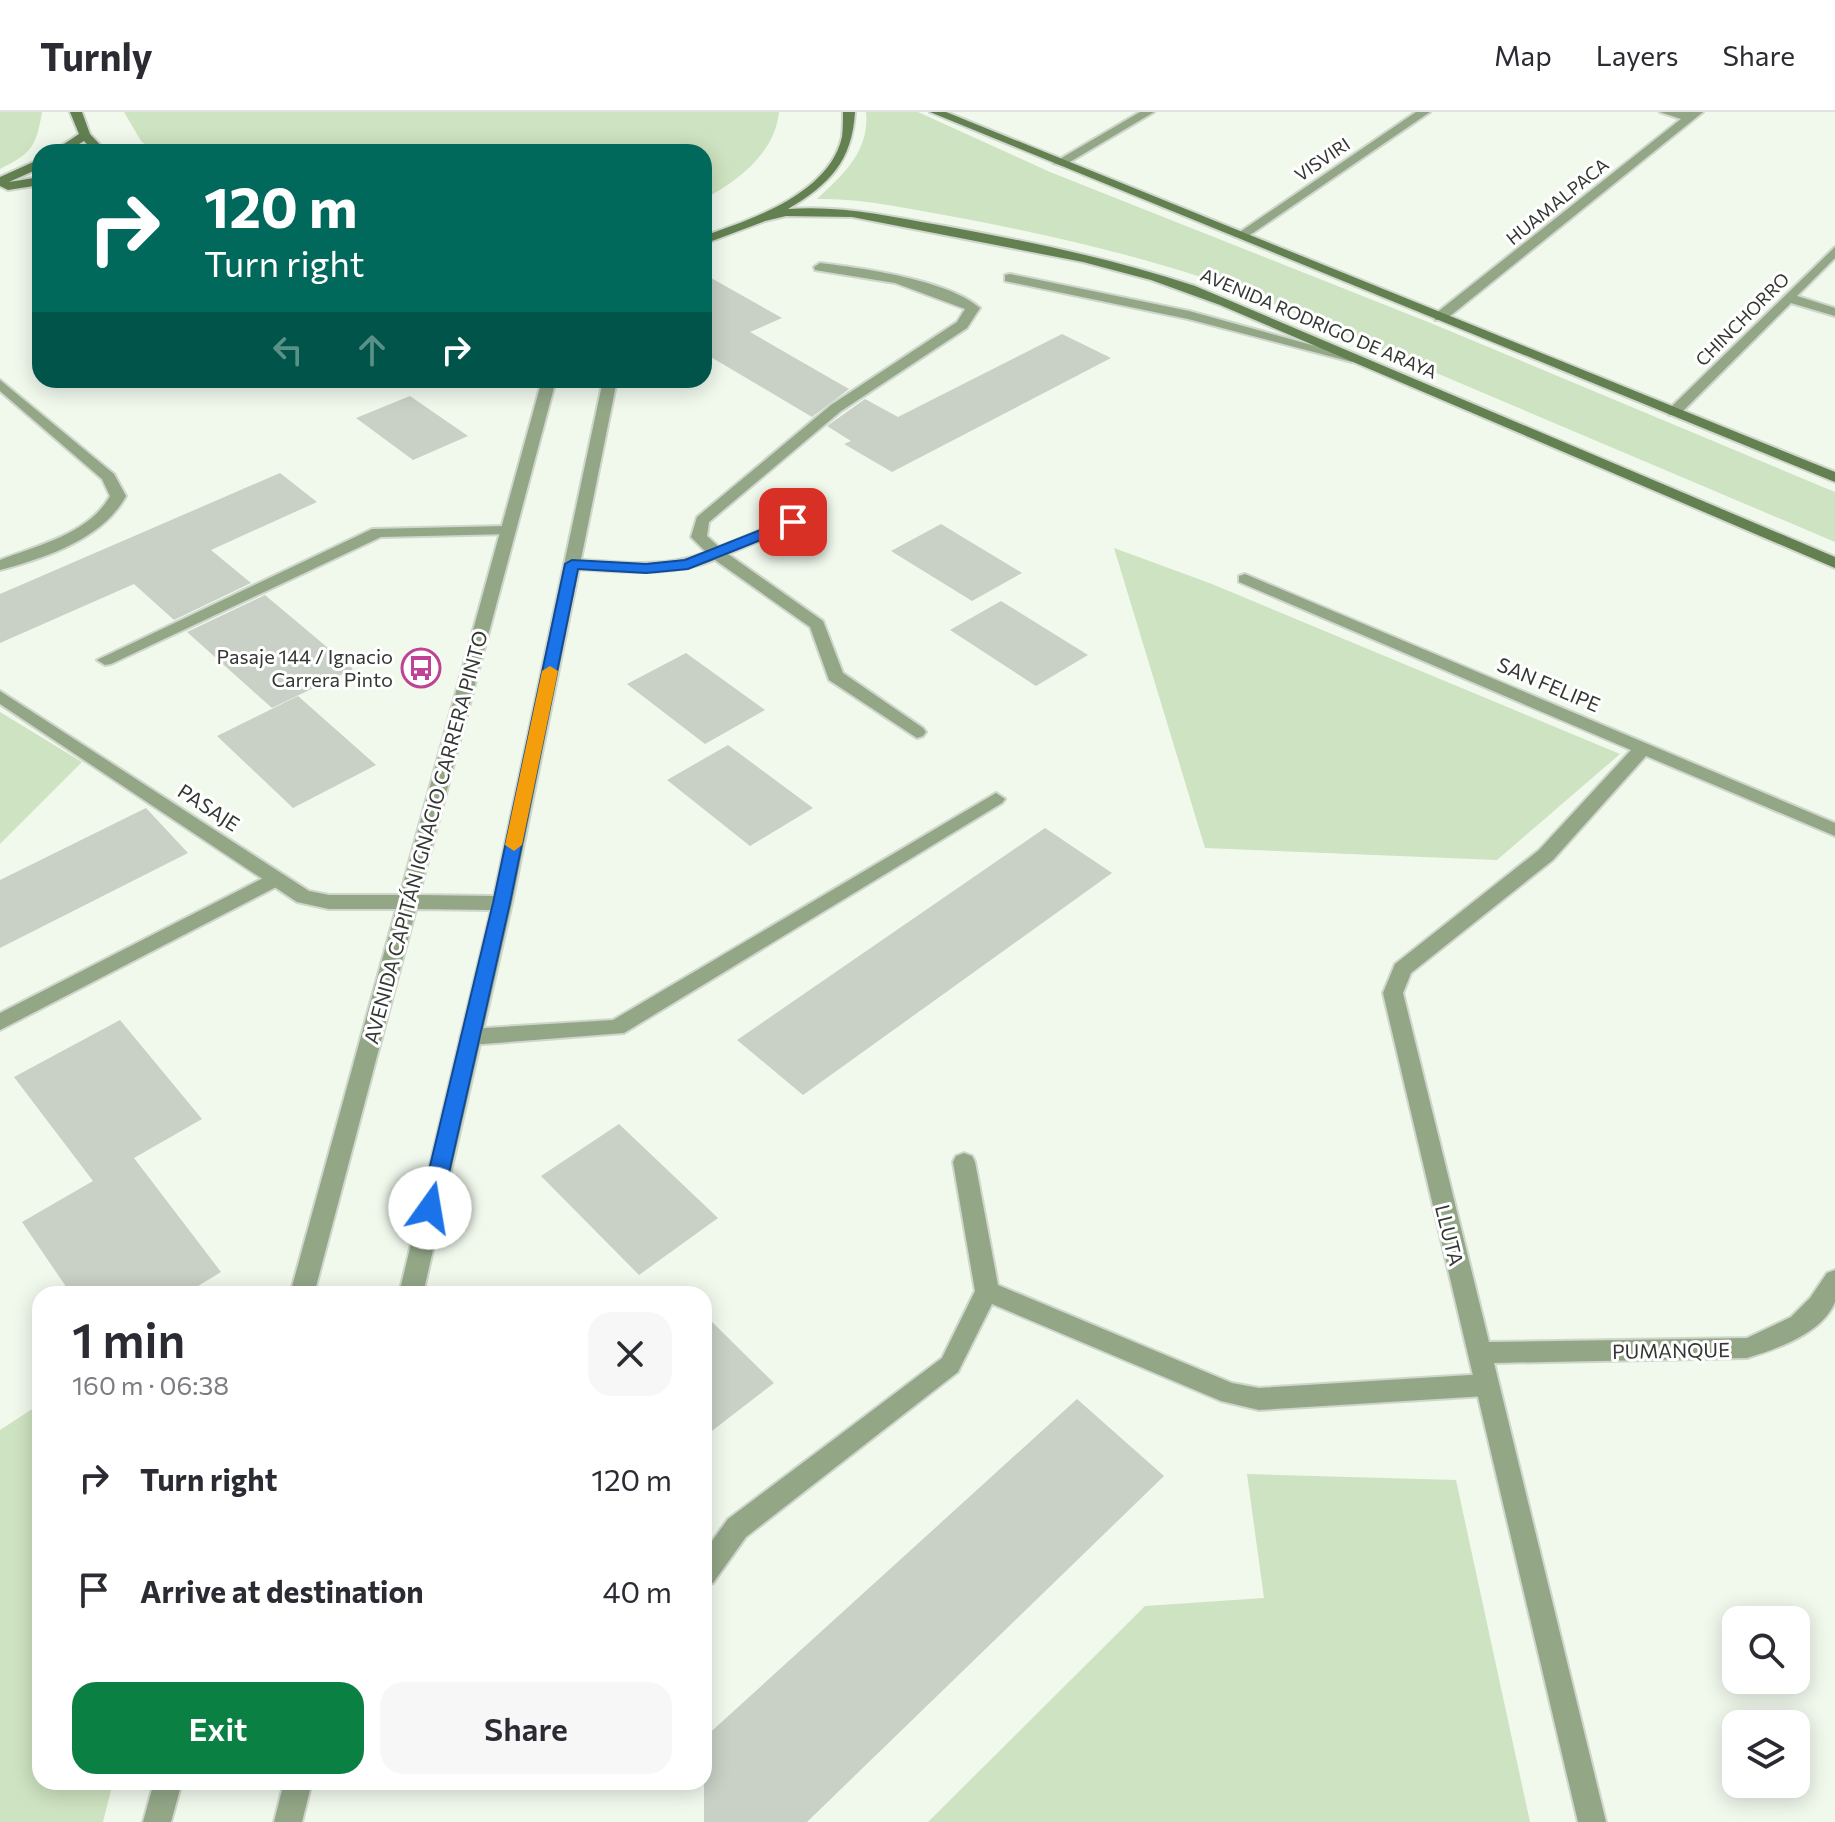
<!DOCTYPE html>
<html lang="en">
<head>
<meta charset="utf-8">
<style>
  body { margin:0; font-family:Commissioner,sans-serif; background:#f7f7f7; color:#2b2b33; height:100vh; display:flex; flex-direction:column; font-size:30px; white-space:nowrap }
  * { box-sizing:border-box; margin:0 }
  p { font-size:26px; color:#7c7c81 }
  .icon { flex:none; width:44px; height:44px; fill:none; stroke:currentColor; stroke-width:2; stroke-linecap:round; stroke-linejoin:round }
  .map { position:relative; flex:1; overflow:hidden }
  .sheet { position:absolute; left:32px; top:1174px; width:680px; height:504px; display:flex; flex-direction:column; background:#fff; border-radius:24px; box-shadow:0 4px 20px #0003 }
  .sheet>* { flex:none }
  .guide { position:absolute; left:32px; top:32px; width:680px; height:244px; border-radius:24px; box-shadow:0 4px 20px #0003; background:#00695c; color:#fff; overflow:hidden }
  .tools { position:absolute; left:1722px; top:1494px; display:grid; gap:16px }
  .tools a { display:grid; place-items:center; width:88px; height:88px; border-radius:16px; background:#fff; box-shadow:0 4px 20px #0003; font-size:40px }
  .pin { position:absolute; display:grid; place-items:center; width:68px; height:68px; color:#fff; margin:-34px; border-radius:16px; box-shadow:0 4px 12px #0006 }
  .me { position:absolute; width:88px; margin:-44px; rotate:13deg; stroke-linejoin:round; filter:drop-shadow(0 0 6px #0008) }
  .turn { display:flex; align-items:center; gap:28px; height:168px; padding:0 40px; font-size:36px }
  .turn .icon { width:104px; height:104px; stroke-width:2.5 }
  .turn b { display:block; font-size:56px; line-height:68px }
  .lanes { display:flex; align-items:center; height:76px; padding:0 40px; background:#0003; justify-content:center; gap:40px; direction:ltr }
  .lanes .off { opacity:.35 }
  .round { display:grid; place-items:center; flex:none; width:84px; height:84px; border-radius:24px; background:#f7f7f7 }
  .headline { display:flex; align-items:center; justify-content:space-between; height:136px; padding:0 40px }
  h1 { font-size:48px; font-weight:600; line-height:60px }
  .button { display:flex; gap:16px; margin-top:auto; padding:16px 40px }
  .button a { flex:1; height:92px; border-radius:24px; background:#0b8043; color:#fff; font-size:32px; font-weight:600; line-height:92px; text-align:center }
  .button a+a { background:#f7f7f7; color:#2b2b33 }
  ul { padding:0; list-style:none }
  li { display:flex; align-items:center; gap:24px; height:112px; padding:0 40px }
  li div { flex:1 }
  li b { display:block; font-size:30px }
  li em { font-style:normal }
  header { display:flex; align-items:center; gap:48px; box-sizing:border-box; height:112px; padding:0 40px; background:#fff; border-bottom:2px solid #e1e1e2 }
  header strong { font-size:38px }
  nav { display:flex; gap:44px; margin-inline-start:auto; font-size:28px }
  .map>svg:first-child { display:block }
  .green { fill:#cee3c1 }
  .building { fill:#c9d0c5 }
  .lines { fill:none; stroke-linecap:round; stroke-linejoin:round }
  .service-casing { stroke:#cfd6cc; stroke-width:4 }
  .minor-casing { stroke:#cfd6cc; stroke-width:4 }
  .tertiary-casing { stroke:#cfd6cc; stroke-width:4 }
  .secondary-casing { stroke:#cfd6cc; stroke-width:4 }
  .service { fill:#93a787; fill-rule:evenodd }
  .minor { fill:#93a787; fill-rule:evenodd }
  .tertiary { fill:#93a787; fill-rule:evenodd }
  .secondary { fill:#638051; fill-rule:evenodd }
  .route { fill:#1a73e8; stroke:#114b97; stroke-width:2 }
  .slow { fill:#f59e0b }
  .labels { text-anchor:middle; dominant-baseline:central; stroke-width:6; stroke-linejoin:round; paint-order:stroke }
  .far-street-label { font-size:18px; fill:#343733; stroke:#fff }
  .poi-label { font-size:20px; fill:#343733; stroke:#fff; text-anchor:end }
  .street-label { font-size:20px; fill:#343733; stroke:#fff }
</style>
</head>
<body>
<header>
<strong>Turnly</strong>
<nav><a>Map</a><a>Layers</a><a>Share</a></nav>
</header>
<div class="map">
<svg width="1835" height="1710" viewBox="0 0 1835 1710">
  <rect width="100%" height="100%" fill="#f1f9ed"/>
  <path class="green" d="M 0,0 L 42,0 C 36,35 32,41 0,57 Z
    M 124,0 L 779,0 C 775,41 738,69 704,87 L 704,40 L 154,40 L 141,29 Z
    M 866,0 L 918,0 L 1050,60 L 1433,212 L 1835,380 L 1835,430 L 1238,177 C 1145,145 1052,123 955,105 C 909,97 864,86 817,87 C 843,63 870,39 866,0 Z
    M 1114,436 L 1212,472 L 1620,642 L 1497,748 L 1205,736 Z
    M 0,600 L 82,650 L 0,732 Z
    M 40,1292 L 40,1670 L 113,1670 L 103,1710 L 0,1710 L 0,1318 Z
    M 1247,1362 L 1456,1368 L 1530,1710 L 928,1710 L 1145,1494 L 1264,1486 Z"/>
  <path class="building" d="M 704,162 L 782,206 L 750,220 L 849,277 L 812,305 L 704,241 Z
    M 1062,222 L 1111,246 L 892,360 L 844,332 L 851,329 L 827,314 L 865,287 L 898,305 Z
    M 410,284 L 468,324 L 413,348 L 356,306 Z
    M 280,361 L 317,390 L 211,438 L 251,471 L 174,508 L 134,472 L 0,531 L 0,482 Z
    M 941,412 L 1022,461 L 972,489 L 891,439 Z
    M 265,483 L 353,557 L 272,596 L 187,520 Z
    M 1001,489 L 1088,543 L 1036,574 L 950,518 Z
    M 686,541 L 765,598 L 705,632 L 627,572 Z
    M 298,584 L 376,653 L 293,696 L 217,624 Z
    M 728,633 L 813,696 L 750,734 L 667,668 Z
    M 146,696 L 188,741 L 0,836 L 0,768 Z
    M 1045,716 L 1112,761 L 803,983 L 737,928 Z
    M 120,908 L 202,1007 L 134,1046 L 221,1160 L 185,1182 L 71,1182 L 22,1110 L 93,1069 L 14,965 Z
    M 619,1012 L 718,1106 L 639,1163 L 541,1064 Z
    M 704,1202 L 774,1271 L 704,1325 Z
    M 1077,1287 L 1164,1364 L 807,1710 L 704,1710 L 704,1626 Z"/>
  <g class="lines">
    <g class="service-casing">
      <path id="service" d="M 820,151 C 862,156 948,168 980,196 L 967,216 L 841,299 L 709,410 L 707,424 L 719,435 L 788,407 L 798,407 L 798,413 L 728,442 L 823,509 L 843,561 L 923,616 L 926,620 L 923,624 L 917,626 L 829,568 L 810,515 L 715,448 C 669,466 620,459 572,457 L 564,452 L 572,447 C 617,450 664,457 706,440 L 691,425 L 697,405 L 831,293 L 957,210 L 965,197 L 895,171 L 815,158 L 814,155 Z
        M 1010,162 L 1189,199 L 1359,246 L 1352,250 L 1188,207 L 1005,169 L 1005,163 Z
        M 505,414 L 513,419 L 511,422 L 381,425 L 111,552 L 105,553 L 97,548 L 372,417 Z
        M 996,681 L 1005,687 L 1002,691 L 624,921 L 470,933 L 463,931 L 460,925 L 463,919 L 470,917 L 613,908 Z
        M 277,759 L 287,766 L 284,771 L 0,918 L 0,901 Z
        M 964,1041 L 972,1044 L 975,1050 L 998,1173 L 1232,1271 L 1259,1276 L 1486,1262 L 1495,1265 L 1498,1273 L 1495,1281 L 1486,1284 L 1259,1298 L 1221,1289 L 992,1192 L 958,1260 L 746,1425 L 713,1471 L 704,1474 L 704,1440 L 728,1407 L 942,1246 L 975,1179 L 953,1050 L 956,1044 Z"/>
    </g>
    <g class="minor-casing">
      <path id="minor" d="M 1140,0 L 1154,0 L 1063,54 L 1053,51 Z
        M 1416,0 L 1430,0 L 1244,127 L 1234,124 Z
        M 1660,0 L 1703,0 L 1445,208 L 1435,208 L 1435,202 L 1681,7 Z
        M 1835,135 L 1835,146 L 1797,184 L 1835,196 L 1835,204 L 1791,191 L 1679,303 L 1669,303 L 1669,297 Z
        M 0,268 L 114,362 L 126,384 C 103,427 45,446 0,458 L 0,448 C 38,433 89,422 110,384 L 102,367 L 0,279 Z
        M 1245,462 L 1835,711 L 1835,724 L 1646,644 L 1553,748 L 1411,861 L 1403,881 L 1489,1230 L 1747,1226 L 1791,1205 L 1810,1186 L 1827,1161 L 1835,1158 C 1835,1167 1835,1181 1835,1190 C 1822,1222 1776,1237 1747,1246 L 1494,1251 L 1606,1710 L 1578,1710 L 1383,881 L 1395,852 L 1539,738 L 1631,638 L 1239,470 L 1239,464 Z
        M 0,579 L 309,779 L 329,783 L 410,783 L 420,790 L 410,797 L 329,797 L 297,790 L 0,592 Z"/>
    </g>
    <g class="tertiary-casing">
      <path id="tertiary" d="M 542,268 L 556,268 L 419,783 L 494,784 L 603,268 L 617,268 L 512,791 L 423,1182 L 399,1182 L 491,798 L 416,797 L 314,1182 L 290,1182 Z
        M 154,1670 L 182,1670 L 171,1710 L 143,1710 Z
        M 284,1670 L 312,1670 L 302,1710 L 274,1710 Z"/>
    </g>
    <g class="secondary-casing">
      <path id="secondary" d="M 70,0 L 82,0 L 90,22 L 107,40 L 94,40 L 84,29 L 66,40 L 52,40 L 79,22 Z
        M 843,0 L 855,0 C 852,49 830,72 788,97 C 840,93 889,104 939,113 C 1026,129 1111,146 1195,174 L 1835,445 L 1835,456 L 1220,193 L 1151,168 L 1083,150 L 852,105 L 786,104 L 765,109 L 704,132 L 704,124 C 752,107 829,82 842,25 C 843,17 843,8 843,0 Z
        M 930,0 L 946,0 L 1835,360 L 1835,370 Z
        M 40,47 L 40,56 L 9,70 L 40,65 L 40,73 L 8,78 L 0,74 L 0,65 Z"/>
    </g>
    <use href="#service" class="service"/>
    <use href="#minor" class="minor"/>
    <use href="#tertiary" class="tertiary"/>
    <use href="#secondary" class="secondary"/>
  </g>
  <path class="route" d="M 793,405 L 798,407 L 798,413 L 688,457 L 646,461 L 578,457 L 510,791 L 441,1096 L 430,1105 L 423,1102 L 420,1096 L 493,791 L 565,452 L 572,448 L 646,452 L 685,448 Z"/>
  <path class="slow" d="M 550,554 L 558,559 L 522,733 L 514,739 L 505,733 L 542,559 Z"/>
  <defs>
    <g id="bus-ring" transform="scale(2)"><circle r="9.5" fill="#fff" stroke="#bf4394" stroke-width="1.5"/><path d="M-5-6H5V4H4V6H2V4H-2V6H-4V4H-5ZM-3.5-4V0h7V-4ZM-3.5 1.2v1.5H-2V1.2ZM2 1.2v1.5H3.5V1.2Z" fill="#bf4394"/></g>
  </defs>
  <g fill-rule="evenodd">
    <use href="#bus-ring" x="421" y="556"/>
  </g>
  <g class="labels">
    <g class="far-street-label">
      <text transform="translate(1322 47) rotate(-34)">VISVIRI</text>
      <text transform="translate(1557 89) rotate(-39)">HUAMALPACA</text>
      <text transform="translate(1742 207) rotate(-45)">CHINCHORRO</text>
      <text transform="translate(1319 211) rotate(23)">AVENIDA RODRIGO DE ARAYA</text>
    </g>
    <g class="poi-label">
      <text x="393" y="544">Pasaje 144 / Ignacio<tspan x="393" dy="23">Carrera Pinto</tspan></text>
    </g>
    <g class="street-label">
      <text transform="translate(1549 572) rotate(23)">SAN FELIPE</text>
      <text transform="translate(209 695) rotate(33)">PASAJE</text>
      <text transform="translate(425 725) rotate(-75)">AVENIDA CAPITÁN IGNACIO CARRERA PINTO</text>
      <text transform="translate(1450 1123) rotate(76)">LLUTA</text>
      <text transform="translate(1671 1238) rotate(-1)">PUMANQUE</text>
    </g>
  </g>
</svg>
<div class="tools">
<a><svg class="icon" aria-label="search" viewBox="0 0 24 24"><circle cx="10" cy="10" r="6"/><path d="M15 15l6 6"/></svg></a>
<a><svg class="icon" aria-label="layers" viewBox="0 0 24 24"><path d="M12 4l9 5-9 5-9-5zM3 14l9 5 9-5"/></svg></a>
</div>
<div class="pin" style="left:793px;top:410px;background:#d93025"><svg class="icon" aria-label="arrive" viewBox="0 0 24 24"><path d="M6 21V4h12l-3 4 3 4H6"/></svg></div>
<svg class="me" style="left:430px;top:1096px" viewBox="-20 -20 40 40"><circle r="19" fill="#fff"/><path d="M0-13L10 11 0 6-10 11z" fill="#1a73e8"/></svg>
<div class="guide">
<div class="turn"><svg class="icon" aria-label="right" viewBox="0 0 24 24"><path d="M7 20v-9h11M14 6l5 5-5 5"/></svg><div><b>120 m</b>Turn right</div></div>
<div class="lanes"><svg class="icon off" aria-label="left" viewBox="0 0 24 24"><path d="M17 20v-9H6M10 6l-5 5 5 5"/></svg><svg class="icon off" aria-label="ahead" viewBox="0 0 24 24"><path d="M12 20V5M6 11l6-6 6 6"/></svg><svg class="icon" aria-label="right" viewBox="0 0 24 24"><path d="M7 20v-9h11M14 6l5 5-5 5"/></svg></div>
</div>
<section class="sheet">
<div class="headline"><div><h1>1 min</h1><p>160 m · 06:38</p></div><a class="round"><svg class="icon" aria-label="close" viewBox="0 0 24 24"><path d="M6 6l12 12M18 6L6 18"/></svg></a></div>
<ul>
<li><svg class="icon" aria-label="right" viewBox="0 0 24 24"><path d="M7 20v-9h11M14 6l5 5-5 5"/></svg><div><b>Turn right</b></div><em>120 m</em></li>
<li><svg class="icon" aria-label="arrive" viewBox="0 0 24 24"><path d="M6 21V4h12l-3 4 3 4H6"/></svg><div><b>Arrive at destination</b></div><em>40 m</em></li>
</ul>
<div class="button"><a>Exit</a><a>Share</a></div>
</section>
</div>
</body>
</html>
